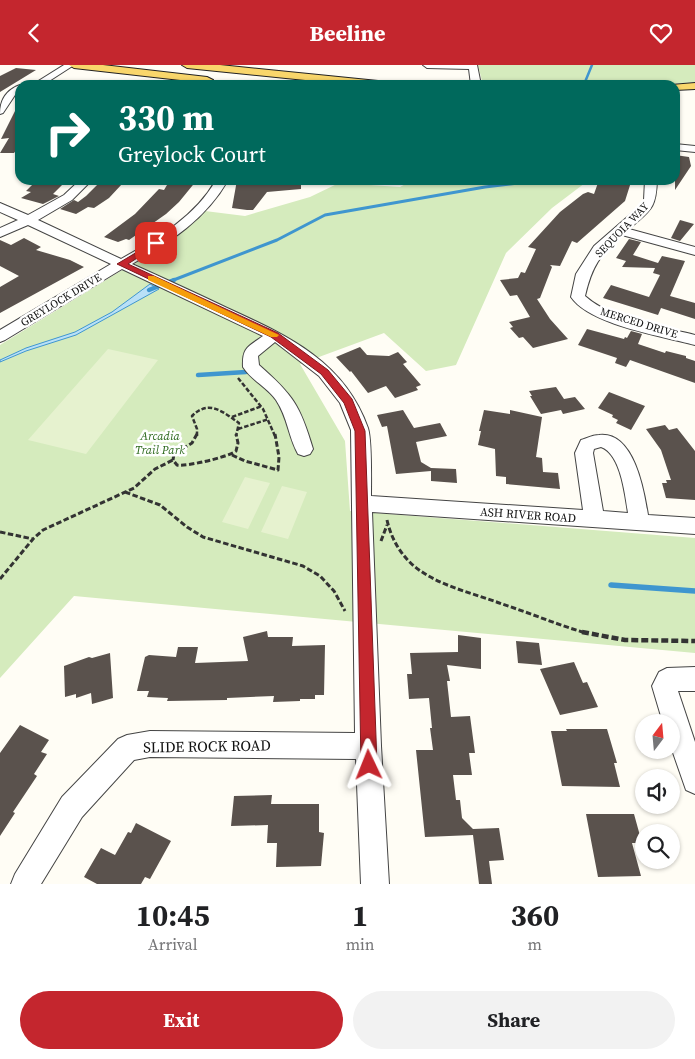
<!DOCTYPE html>
<html lang="en">
<head>
<meta charset="utf-8">
<style>
  body { margin:0; font-family:"Source Serif 4",serif; background:#f2f2f2; color:#202124; height:100vh; display:flex; flex-direction:column; font-size:19px; white-space:nowrap }
  * { box-sizing:border-box; margin:0 }
  p { font-size:16px; color:#757577 }
  .icon { flex:none; width:28px; height:28px; fill:none; stroke:currentColor; stroke-width:2; stroke-linecap:round; stroke-linejoin:round }
  .map { position:relative; height:819px; overflow:hidden }
  .details { display:flex; flex-direction:column; background:#fff; flex:1 }
  .details>* { flex:none }
  .guide { position:absolute; left:15px; top:15px; width:665px; height:105px; border-radius:15px; box-shadow:0 1px 4px #0004; background:#00695c; color:#fff; overflow:hidden }
  .needle { width:32px; rotate:16deg }
  .fabs { position:absolute; left:635px; top:649px; display:grid; gap:10px }
  .fabs a { display:grid; place-items:center; width:45px; height:45px; border-radius:50%; background:#fff; box-shadow:0 1px 4px #0004; font-size:25px }
  .pin { position:absolute; display:grid; place-items:center; width:42px; height:42px; color:#fff; margin:-21px; border-radius:10px; box-shadow:0 2px 8px #0006 }
  .me { position:absolute; width:55px; margin:-28px; rotate:358deg; stroke-linejoin:round; filter:drop-shadow(0 0 4px #0008) }
  .turn { display:flex; align-items:center; gap:18px; height:105px; padding:0 20px; font-size:22px }
  .turn .icon { width:65px; height:65px; stroke-width:2.5 }
  .turn b { display:block; font-size:35px; line-height:42px }
  .eta { display:flex; justify-content:space-evenly; align-items:center; height:85px; text-align:center }
  .eta b { font-size:30px; font-weight:700; line-height:35px }
  .cta { display:flex; gap:10px; margin-top:auto; padding:10px 20px }
  .cta a { flex:1; height:58px; border-radius:30px; background:#c4262e; color:#fff; font-size:20px; font-weight:700; line-height:58px; text-align:center }
  .cta a+a { background:#f2f2f2; color:#202124 }
  header { display:flex; justify-content:space-between; align-items:center; height:65px; padding:0 20px; background:#c4262e; color:#fff; font-size:22px; font-weight:700 }
  .map>svg:first-child { display:block }
  .green { fill:#d5ebbd }
  .pitch { fill:#e6f2cf }
  .water { fill:#b9e0f7; stroke:#3f96cf }
  .lines { fill:none; stroke-linecap:round; stroke-linejoin:round }
  .stream-far3 { stroke:#3f96cf; stroke-width:2.5 }
  .stream-far2 { stroke:#3f96cf; stroke-width:3 }
  .stream-far1 { stroke:#3f96cf; stroke-width:4.5 }
  .stream { stroke:#3f96cf; stroke-width:5.5 }
  .building { fill:#5a524d }
  .minor-casing { stroke:#444; stroke-width:2 }
  .major-casing { stroke:#222; stroke-width:2 }
  .path-far2 { stroke:#333; stroke-width:2.5; stroke-dasharray:4.5 2; stroke-linecap:butt }
  .path-far1 { stroke:#333; stroke-width:3; stroke-dasharray:5.5 2.5; stroke-linecap:butt }
  .path { stroke:#333; stroke-width:4.5; stroke-dasharray:7 3; stroke-linecap:butt }
  .minor { fill:#fff; fill-rule:evenodd }
  .major { fill:#f9d66b; fill-rule:evenodd }
  .route { fill:#c4262e; stroke:#7f191e }
  .slow { fill:#f59e0b }
  .labels { text-anchor:middle; dominant-baseline:central; stroke-width:5; stroke-linejoin:round; paint-order:stroke }
  .far-street-label { font-size:11px; fill:#111; stroke:#fff }
  .park-label { font-size:12px; font-style:italic; fill:#2f6b1f; stroke:#fff }
  .street-label { font-size:12px; fill:#111; stroke:#fff }
  .near-street-label { font-size:15px; fill:#111; stroke:#fff }
</style>
</head>
<body>
<header><svg class="icon" aria-label="back" viewBox="0 0 24 24"><path d="M15 5l-7 7 7 7"/></svg>Beeline<svg class="icon" aria-label="heart" viewBox="0 0 24 24"><path d="M12 20l-8-8c-3-5 5-10 8-4 3-6 11-1 8 4z"/></svg></header>
<div class="map">
<svg width="695" height="819" viewBox="0 0 695 819">
  <rect width="100%" height="100%" fill="#fffdf5"/>
  <path class="green" d="M 478,0 L 695,0 L 695,17 L 662,20 L 483,20 Z
    M 413,115 L 589,115 L 552,143 L 506,188 L 456,300 L 426,306 L 384,268 L 300,299 L 345,376 L 350,446 L 695,473 L 695,588 L 74,531 L 0,613 L 0,280 L 168,177 L 205,146 L 245,151 L 310,132 L 339,118 L 400,122 Z"/>
  <path class="pitch" d="M 108,284 L 158,295 L 86,389 L 28,375 Z
    M 245,412 L 270,418 L 248,464 L 222,457 Z
    M 282,421 L 307,427 L 288,474 L 261,467 Z"/>
  <path class="water" d="M 150,219 L 159,224 L 76,270 L 26,286 L 0,297 L 0,295 L 26,283 L 75,267 L 112,247 Z"/>
  <g class="lines">
    <path class="stream-far3" d="M 585,17 L 592,0"/>
    <path class="stream-far2" d="M 171,216 L 277,175 L 325,150 L 485,122 L 543,115"/>
    <path class="stream-far1" d="M 149,225 L 174,215
      M 198,310 L 246,307"/>
    <path class="stream" d="M 611,520 L 695,526"/>
  </g>
  <path class="building" d="M 16,3 L 36,5 L 0,27 L 0,11 Z
    M 20,36 L 20,80 L 14,88 L 0,88 L 9,73 L 1,74 Z
    M 675,90 L 689,92 L 691,101 L 675,125 Z
    M 37,115 L 67,115 L 53,129 L 59,131 L 43,139 L 21,133 L 31,127 L 26,126 Z
    M 170,115 L 197,115 L 179,137 L 166,149 L 129,175 L 126,174 L 118,177 L 104,172 L 135,149 L 159,124 L 164,125 Z
    M 237,115 L 301,115 L 301,124 L 267,127 L 253,145 L 247,145 L 232,143 Z
    M 599,115 L 631,117 L 625,136 L 577,178 L 572,176 L 560,201 L 550,200 L 552,202 L 540,233 L 537,234 L 550,254 L 568,274 L 533,283 L 523,272 L 519,273 L 510,263 L 513,262 L 509,257 L 530,252 L 517,230 L 510,231 L 500,215 L 518,213 L 521,207 L 525,208 L 536,184 L 528,182 L 560,147 L 583,129 L 588,127 L 594,129 Z
    M 101,116 L 122,119 L 109,133 L 94,143 L 88,142 L 76,149 L 60,144 L 74,135 L 78,137 L 86,131 Z
    M 680,155 L 694,159 L 680,176 L 671,173 Z
    M 24,173 L 41,182 L 36,185 L 70,195 L 84,202 L 0,248 L 0,222 L 19,211 L 0,201 L 0,175 L 11,180 Z
    M 629,174 L 641,177 L 633,190 L 658,198 L 662,191 L 685,196 L 670,231 L 695,238 L 695,254 L 661,243 L 658,250 L 603,233 L 611,220 L 649,232 L 660,210 L 653,208 L 655,203 L 622,202 L 626,196 L 616,193 Z
    M 587,264 L 624,274 L 625,272 L 627,273 L 631,266 L 642,269 L 638,279 L 665,288 L 666,286 L 686,291 L 686,293 L 695,296 L 695,318 L 630,295 L 626,302 L 615,298 L 617,293 L 578,280 Z
    M 360,282 L 367,290 L 389,291 L 398,287 L 407,297 L 403,299 L 421,320 L 416,322 L 418,325 L 395,333 L 386,321 L 368,328 L 351,306 L 350,307 L 336,292 Z
    M 556,322 L 564,334 L 575,332 L 585,344 L 563,349 L 561,345 L 541,349 L 530,331 L 532,331 L 529,326 Z
    M 609,327 L 645,341 L 631,365 L 616,358 L 618,355 L 612,352 L 613,350 L 598,343 Z
    M 403,345 L 414,363 L 440,358 L 447,371 L 416,377 L 421,397 L 431,403 L 456,404 L 457,418 L 431,416 L 431,406 L 396,409 L 387,361 L 382,362 L 377,350 Z
    M 484,345 L 510,349 L 510,345 L 542,352 L 536,392 L 542,393 L 543,407 L 558,408 L 560,424 L 506,419 L 506,412 L 496,411 L 495,384 L 478,380 L 481,366 L 479,366 Z
    M 665,360 L 669,365 L 677,363 L 695,386 L 695,435 L 666,433 L 662,418 L 667,418 L 666,415 L 671,415 L 661,385 L 646,364 Z
    M 267,566 L 268,572 L 293,572 L 292,581 L 325,580 L 324,630 L 315,630 L 315,634 L 300,634 L 300,636 L 273,637 L 274,631 L 227,633 L 227,635 L 167,636 L 168,633 L 147,632 L 149,626 L 137,626 L 145,592 L 149,590 L 176,592 L 178,582 L 198,582 L 195,598 L 248,596 L 243,572 Z
    M 458,570 L 481,573 L 481,604 L 447,600 L 450,616 L 447,616 L 451,652 L 470,651 L 475,688 L 469,688 L 472,710 L 453,710 L 456,735 L 460,735 L 462,753 L 473,764 L 499,763 L 504,795 L 489,796 L 492,819 L 479,819 L 473,770 L 425,772 L 416,685 L 433,685 L 430,663 L 432,663 L 429,633 L 409,634 L 407,609 L 412,609 L 410,588 L 458,587 Z
    M 516,576 L 539,578 L 542,600 L 518,598 Z
    M 110,588 L 113,633 L 92,639 L 91,628 L 76,633 L 76,629 L 65,632 L 64,601 L 89,592 L 92,593 Z
    M 574,597 L 583,618 L 587,617 L 598,642 L 560,650 L 540,604 Z
    M 20,660 L 49,675 L 41,687 L 47,689 L 34,709 L 37,711 L 13,747 L 15,748 L 0,771 L 0,688 Z
    M 566,664 L 607,664 L 617,698 L 614,698 L 620,722 L 562,721 L 551,666 L 567,666 Z
    M 272,730 L 271,739 L 319,739 L 319,767 L 324,768 L 321,801 L 276,802 L 277,778 L 267,778 L 268,760 L 231,761 L 234,731 Z
    M 586,749 L 634,749 L 642,778 L 632,778 L 641,811 L 598,812 Z
    M 136,758 L 171,776 L 150,814 L 145,812 L 141,819 L 97,819 L 84,812 L 101,783 L 115,790 L 128,767 L 131,768 Z"/>
  <g class="lines">
    <g class="minor-casing">
      <path id="minor" d="M 64,0 L 74,0 L 43,20 L 32,20 Z
        M 423,0 L 477,0 L 481,20 L 471,20 L 469,4 L 427,3 Z
        M 20,20 L 20,27 L 15,30 L 3,48 L 0,49 C 0,35 6,25 20,20 Z
        M 675,79 L 695,81 L 695,87 L 675,85 Z
        M 80,115 L 92,115 L 72,135 L 38,155 L 121,194 C 158,173 195,152 216,115 L 228,115 C 206,154 170,177 132,199 C 163,213 194,227 225,242 C 286,270 344,295 368,363 C 372,376 371,415 371,431 L 583,445 L 575,388 L 581,375 C 587,373 593,370 599,370 C 634,366 644,425 648,450 L 695,453 L 695,469 L 372,447 L 381,681 L 389,819 L 361,819 L 356,694 L 150,692 L 134,695 L 82,752 L 41,819 L 11,819 L 15,809 L 62,732 L 118,674 L 127,670 L 150,666 L 355,668 L 351,365 L 340,338 L 319,311 L 275,277 L 258,291 L 259,300 C 293,330 300,340 313,384 L 310,389 L 304,391 L 298,389 C 288,371 288,353 276,335 C 267,322 251,315 243,302 C 242,282 248,282 263,271 L 122,204 L 5,275 L 0,277 L 0,265 L 111,199 L 28,160 L 0,172 L 0,163 L 18,155 L 0,147 L 0,138 L 28,150 L 64,130 ZM 601,382 C 621,389 625,430 628,448 L 603,446 L 593,388 L 594,384 Z
        M 645,115 L 657,115 C 656,145 650,145 629,164 L 695,182 L 695,190 L 622,170 C 600,190 592,201 585,231 C 613,256 660,261 695,270 L 695,280 C 662,271 590,260 571,232 L 576,209 L 594,181 L 640,141 L 644,135 Z
        M 695,602 L 695,626 L 678,626 L 695,677 L 695,729 L 686,725 L 671,682 L 671,658 L 663,658 L 652,621 L 659,607 L 667,603 Z"/>
    </g>
    <g class="major-casing">
      <path id="major" d="M 69,0 L 103,0 L 207,12 L 213,15 L 207,18 L 74,3 Z
        M 182,0 L 220,0 L 388,17 L 394,20 L 354,20 L 187,3 Z
        M 695,18 L 695,24 L 675,25 L 675,20 L 671,20 Z"/>
    </g>
    <path class="path-far2" d="M 238,313 L 263,344 L 275,371
      M 232,352 L 262,341
      M 238,364 L 269,354
      M 197,371 L 197,364 L 192,351 C 209,334 223,347 239,358 L 236,371"/>
    <path class="path-far1" d="M 197,369 L 192,378 L 174,389 L 173,395 L 177,400 C 185,402 229,392 236,386 L 238,378 L 236,369
      M 232,390 L 245,396 L 278,405 L 279,392 L 275,369
      M 125,427 L 160,440 L 187,462 L 203,472 L 303,501 L 320,511 L 334,526 L 345,546
      M 387,455 C 391,473 400,489 414,501 C 438,521 473,528 502,539 C 530,548 558,560 586,568
      M 0,467 L 33,474
      M 381,476 L 387,460
      M 0,514 L 33,474 L 43,465 L 134,423 L 155,404 L 173,395"/>
    <path class="path" d="M 582,567 L 625,575 L 695,576"/>
    <use href="#minor" class="minor"/>
    <use href="#major" class="major"/>
  </g>
  <path class="route" d="M 154,177 L 160,178 L 128,199 L 278,268 L 328,305 L 352,334 L 365,366 L 377,700 L 375,705 L 369,708 L 363,705 L 361,700 L 355,366 L 344,338 L 321,309 L 271,272 L 117,199 Z"/>
  <path class="slow" d="M 148,211 L 154,211 L 279,270 L 277,272 L 271,272 L 148,215 Z"/>
  <g class="labels">
    <g class="far-street-label">
      <text transform="translate(622 165) rotate(-46)">SEQUOIA WAY</text>
      <text transform="translate(61 235) rotate(-31)">GREYLOCK DRIVE</text>
      <text transform="translate(639 258) rotate(17)">MERCED DRIVE</text>
    </g>
    <g class="park-label">
      <text x="160" y="371">Arcadia<tspan x="160" dy="14">Trail Park</tspan></text>
    </g>
    <g class="street-label">
      <text transform="translate(528 450) rotate(4)">ASH RIVER ROAD</text>
    </g>
    <g class="near-street-label">
      <text transform="translate(207 681) rotate(-1)">SLIDE ROCK ROAD</text>
    </g>
  </g>
</svg>
<div class="fabs">
<a><svg class="needle" viewBox="-14 -14 28 28"><path d="M0-13l5 13h-10z" fill="#e53935"/><path d="M0 13l5-13h-10z" fill="#757577"/></svg></a>
<a><svg class="icon" aria-label="sound" viewBox="0 0 24 24"><path d="M4 9h4l5-4v14l-5-4H4zM17 9q2 3 0 6"/></svg></a>
<a><svg class="icon" aria-label="search" viewBox="0 0 24 24"><circle cx="10" cy="10" r="6"/><path d="M15 15l6 6"/></svg></a>
</div>
<div class="pin" style="left:156px;top:178px;background:#d93025"><svg class="icon" aria-label="arrive" viewBox="0 0 24 24"><path d="M6 21V4h12l-3 4 3 4H6"/></svg></div>
<svg class="me" style="left:369px;top:700px" viewBox="-20 -20 40 40"><path d="M0-17L14 15 0 8-14 15z" fill="#c4262e" stroke="#fff" stroke-width="4"/></svg>
<div class="guide">
<div class="turn"><svg class="icon" aria-label="right" viewBox="0 0 24 24"><path d="M7 20v-9h11M14 6l5 5-5 5"/></svg><div><b>330 m</b>Greylock Court</div></div>
</div>
</div>
<section class="details">
<div class="eta">
<div><b>10:45</b><p>Arrival</p></div>
<div><b>1</b><p>min</p></div>
<div><b>360</b><p>m</p></div>
</div>
<div class="cta"><a>Exit</a><a>Share</a></div>
</section>
</body>
</html>
